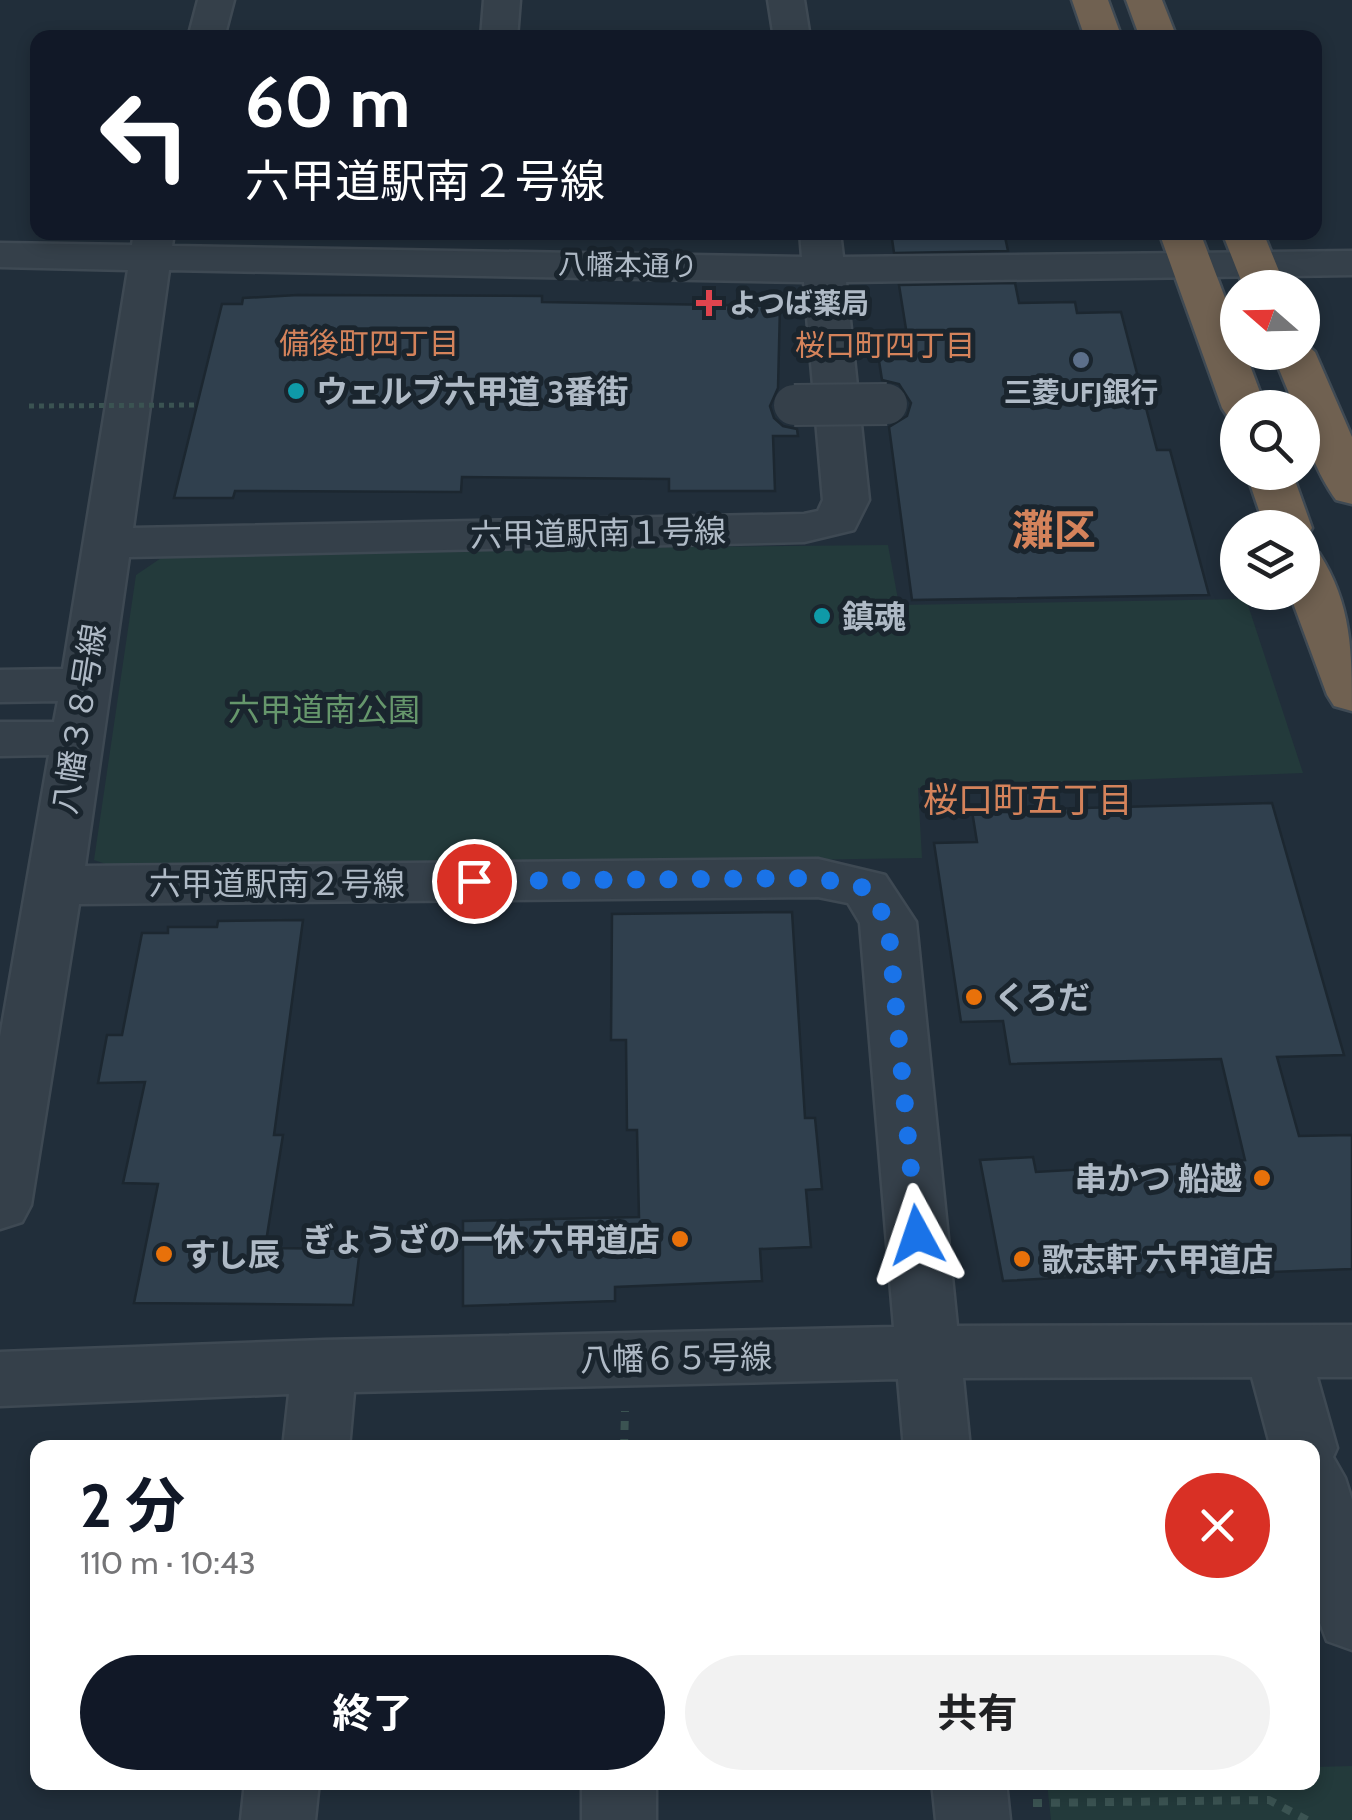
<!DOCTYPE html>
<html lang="ja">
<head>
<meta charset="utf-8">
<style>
  body { margin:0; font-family:Cabin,"Noto Sans JP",sans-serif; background:#f2f2f2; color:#202124; height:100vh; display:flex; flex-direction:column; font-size:38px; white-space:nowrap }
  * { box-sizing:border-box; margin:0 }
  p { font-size:32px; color:#757577 }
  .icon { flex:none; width:55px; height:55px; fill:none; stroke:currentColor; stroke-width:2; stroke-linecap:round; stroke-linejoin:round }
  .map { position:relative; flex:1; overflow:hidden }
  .details { position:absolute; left:30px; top:1440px; width:1290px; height:350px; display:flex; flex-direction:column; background:#fff; border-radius:20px; box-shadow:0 5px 15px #0003 }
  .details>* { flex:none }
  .hud { position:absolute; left:30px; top:30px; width:1292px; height:210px; border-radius:20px; box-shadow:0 5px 15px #0003; background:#111827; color:#fff; overflow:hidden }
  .needle { width:65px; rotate:290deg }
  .tools { position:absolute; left:1220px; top:270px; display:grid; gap:20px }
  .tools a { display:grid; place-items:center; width:100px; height:100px; border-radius:50%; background:#fff; box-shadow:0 5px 15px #0003; font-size:50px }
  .pin { position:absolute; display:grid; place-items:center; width:85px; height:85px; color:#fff; margin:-42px; border:5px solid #fff; border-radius:50%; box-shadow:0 2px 10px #0007 }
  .me { position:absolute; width:110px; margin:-55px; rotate:355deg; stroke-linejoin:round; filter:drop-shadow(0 0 8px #0008) }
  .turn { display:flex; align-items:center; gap:35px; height:210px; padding:0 50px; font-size:45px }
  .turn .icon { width:130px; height:130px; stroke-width:2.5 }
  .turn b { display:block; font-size:70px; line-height:85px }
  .round { display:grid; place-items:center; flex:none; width:105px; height:105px; border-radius:52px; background:#f2f2f2 }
  .overview { display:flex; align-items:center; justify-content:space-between; height:170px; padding:0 50px }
  h1 { font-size:60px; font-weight:700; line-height:75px; color:#111827 }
  .button { display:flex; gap:20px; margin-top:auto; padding:20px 50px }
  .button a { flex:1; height:115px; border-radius:60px; background:#111827; color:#fff; font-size:40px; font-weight:700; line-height:115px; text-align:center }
  .button a+a { background:#f2f2f2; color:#202124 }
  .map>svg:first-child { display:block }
  .green { fill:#233a3b }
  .building { fill:#30404e; stroke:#1c2730; stroke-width:2.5 }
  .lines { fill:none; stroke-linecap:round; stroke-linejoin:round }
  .minor-casing { stroke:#3e4953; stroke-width:5 }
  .highway-casing { stroke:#3f4a54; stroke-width:5 }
  .path { stroke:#3b5352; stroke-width:8; stroke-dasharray:9 9; stroke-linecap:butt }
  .minor { fill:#35404a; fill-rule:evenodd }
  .highway { fill:#706151; fill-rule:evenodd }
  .minor-bridge-casing { stroke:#3e4953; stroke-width:44; stroke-linecap:butt }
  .path-bridge { stroke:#3b5352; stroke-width:5; stroke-dasharray:5 5; stroke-linecap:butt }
  .minor-bridge { stroke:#35404a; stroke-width:40 }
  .route { stroke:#1a73e8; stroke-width:18; stroke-dasharray:0 32.4 }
  .health-dot { fill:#e0444e; stroke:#1a252e; stroke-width:4 }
  .service-dot { fill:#5c6f8a; stroke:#1a252e; stroke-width:4 }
  .culture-dot { fill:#0f9aa8; stroke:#1a252e; stroke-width:4 }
  .food-dot { fill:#e8710a; stroke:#1a252e; stroke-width:4 }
  .labels { text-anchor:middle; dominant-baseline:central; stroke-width:10; stroke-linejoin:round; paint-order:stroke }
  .far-street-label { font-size:28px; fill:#afbac6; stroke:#1a252e }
  .far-poi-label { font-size:28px; font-weight:bold; fill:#afbac6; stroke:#1a252e; text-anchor:start }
  .far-neighbourhood-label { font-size:30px; fill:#d5835b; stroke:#1a252e }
  .poi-label { font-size:32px; font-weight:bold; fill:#afbac6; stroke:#1a252e; text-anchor:start }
  .street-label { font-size:32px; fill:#afbac6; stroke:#1a252e }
  .park-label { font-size:32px; fill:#66976c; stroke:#1a252e }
  .neighbourhood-label { font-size:35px; fill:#d5835b; stroke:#1a252e }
  .district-label { font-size:42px; font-weight:bold; fill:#d5835b; stroke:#1a252e }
</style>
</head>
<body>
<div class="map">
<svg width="1352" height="1820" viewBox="0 0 1352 1820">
  <rect width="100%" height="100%" fill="#212e3a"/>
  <path class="green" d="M 888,545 L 899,605 L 1246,599 L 1303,773 L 918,788 L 922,858 L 126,871 L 94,860 L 136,575 L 170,552 Z
    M 1352,1766 L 1352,1820 L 1051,1820 L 1047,1783 L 1312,1782 L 1313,1767 Z"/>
  <path class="building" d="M 891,232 L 1004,232 L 1008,251 L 894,253 Z
    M 1015,283 L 1019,303 L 1075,302 L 1077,313 L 1121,312 L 1157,450 L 1170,450 L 1209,595 L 912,600 L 889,427 L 907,416 L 911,403 L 899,384 L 882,380 L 877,348 L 909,348 L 899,285 Z
    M 298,295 L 542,296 L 542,302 L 780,306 L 778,388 L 770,406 L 774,418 L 783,426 L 797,429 L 798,436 L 773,436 L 775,491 L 669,491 L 669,479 L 462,477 L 461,492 L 235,491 L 233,498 L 174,498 L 222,304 L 242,304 L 243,298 Z
    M 1272,803 L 1344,1055 L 1277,1057 L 1299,1136 L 1352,1135 L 1352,1269 L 1271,1272 L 1270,1266 L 1003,1281 L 980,1160 L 1033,1157 L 1036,1172 L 1245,1160 L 1221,1059 L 1010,1064 L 1003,1021 L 961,1022 L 934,843 L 977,842 L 972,811 Z
    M 792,912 L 805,1118 L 815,1118 L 822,1189 L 806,1190 L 811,1247 L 760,1249 L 762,1281 L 615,1287 L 615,1301 L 463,1306 L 463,1221 L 639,1217 L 637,1130 L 627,1130 L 626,1040 L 611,1040 L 612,914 Z
    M 303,920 L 274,1135 L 283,1135 L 265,1248 L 360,1249 L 353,1305 L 134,1303 L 158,1184 L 123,1183 L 145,1082 L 98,1083 L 107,1035 L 122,1035 L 142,933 L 168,933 L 168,927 L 217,927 L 218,921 Z"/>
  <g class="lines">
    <g class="minor-casing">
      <path id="minor" d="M 198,0 L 234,0 L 224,38 L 188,38 Z
        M 484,0 L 520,0 L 517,38 L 481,38 Z
        M 768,0 L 804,0 L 810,38 L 774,38 Z
        M 134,232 L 174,232 L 172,246 L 802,257 L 800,232 L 840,232 L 843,257 L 1352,251 L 1352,275 L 846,282 L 869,500 L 854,530 L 804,542 L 129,557 L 85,866 L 818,859 L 885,875 L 916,922 L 957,1326 L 1352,1325 L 1352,1377 L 1317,1377 L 1337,1448 L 1333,1457 L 1345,1478 L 1352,1500 L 1352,1650 L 1327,1641 L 1312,1602 L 1312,1448 L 1271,1448 L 1252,1377 L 963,1378 L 970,1448 L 904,1448 L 898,1379 L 354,1392 L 349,1448 L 283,1448 L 289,1394 L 0,1406 L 0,1352 L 324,1340 L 894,1327 L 860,923 L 848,903 L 818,897 L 79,904 L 31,1205 L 22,1222 L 0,1229 L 0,1037 L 49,755 L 0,756 L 0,722 L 54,722 L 58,701 L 0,702 L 0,670 L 63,669 L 128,270 L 0,267 L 0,243 L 132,245 ZM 169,270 L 804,282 L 823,500 L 818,511 L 804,514 L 133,528 Z
        M 245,1782 L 319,1782 L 315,1820 L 241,1820 Z
        M 582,1782 L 656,1782 L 656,1820 L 582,1820 Z
        M 932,1782 L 1006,1782 L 1010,1820 L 936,1820 Z"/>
    </g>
    <g class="highway-casing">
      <path id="highway" d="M 1072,0 L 1108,0 L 1122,38 L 1085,38 Z
        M 1126,0 L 1162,0 L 1177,38 L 1140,38 Z
        M 1159,232 L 1200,232 L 1238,332 L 1238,352 L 1245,352 L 1266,408 L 1238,408 L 1238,420 L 1228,417 L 1222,408 Z
        M 1222,232 L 1263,232 L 1286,288 L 1244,288 Z
        M 1302,341 L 1315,352 L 1352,437 L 1352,504 L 1336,500 C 1318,475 1302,438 1302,408 L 1295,408 L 1272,352 L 1302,352 Z
        M 1246,472 L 1292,472 L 1312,528 L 1306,538 L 1302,539 L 1302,528 L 1265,528 Z
        M 1302,549 L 1319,553 C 1352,604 1352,653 1352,711 L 1334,706 L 1327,695 L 1289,592 L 1302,592 Z"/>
    </g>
    <path class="path" d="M 624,1448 L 625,1411
      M 1033,1803 L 1269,1800 L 1307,1820"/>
    <use href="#minor" class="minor"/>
    <use href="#highway" class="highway"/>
    <g class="minor-bridge-casing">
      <path id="minor-bridge" d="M 794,405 L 887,404"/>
    </g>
    <path class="path-bridge" d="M 29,406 L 197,405"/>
    <use href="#minor-bridge" class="minor-bridge"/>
  </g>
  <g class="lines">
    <path class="route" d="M 474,881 L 818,878 L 866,888 L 888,922 L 917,1235"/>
  </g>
  <path class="health-dot" d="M704 288h10v10h10v10h-10v10h-10v-10h-10v-10h10z"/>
  <circle class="service-dot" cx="1081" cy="360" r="10"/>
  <g class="culture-dot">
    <circle cx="296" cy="391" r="10"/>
    <circle cx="822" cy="616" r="10"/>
  </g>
  <g class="food-dot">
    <circle cx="974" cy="997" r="10"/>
    <circle cx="1262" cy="1178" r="10"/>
    <circle cx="680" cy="1239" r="10"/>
    <circle cx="164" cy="1254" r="10"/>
    <circle cx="1022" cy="1259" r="10"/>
  </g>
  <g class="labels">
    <g class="far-street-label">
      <text transform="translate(628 265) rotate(1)">八幡本通り</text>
    </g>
    <g class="far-poi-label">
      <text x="729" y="303">よつば薬局</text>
      <text x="1081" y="392" text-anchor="middle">三菱UFJ銀行</text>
    </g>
    <g class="far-neighbourhood-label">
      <text x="369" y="343">備後町四丁目</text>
      <text x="885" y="345">桜口町四丁目</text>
    </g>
    <g class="poi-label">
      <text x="316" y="391">ウェルブ六甲道 3番街</text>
      <text x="842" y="616">鎮魂</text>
      <text x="994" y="997">くろだ</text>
      <text x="1242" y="1178" text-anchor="end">串かつ 船越</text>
      <text x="660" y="1239" text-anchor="end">ぎょうざの一休 六甲道店</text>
      <text x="184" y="1254">すし辰</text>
      <text x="1042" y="1259">歌志軒 六甲道店</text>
    </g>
    <g class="street-label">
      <text transform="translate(598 533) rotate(-1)">六甲道駅南１号線</text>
      <text transform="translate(79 719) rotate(-81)">八幡３８号線</text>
      <text x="277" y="883">六甲道駅南２号線</text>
      <text transform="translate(676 1358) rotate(-1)">八幡６５号線</text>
    </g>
    <g class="park-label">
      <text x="324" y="709">六甲道南公園</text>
    </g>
    <g class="neighbourhood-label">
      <text x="1028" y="799">桜口町五丁目</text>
    </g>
    <g class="district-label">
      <text x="1054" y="530">灘区</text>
    </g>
  </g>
</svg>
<div class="tools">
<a><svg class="needle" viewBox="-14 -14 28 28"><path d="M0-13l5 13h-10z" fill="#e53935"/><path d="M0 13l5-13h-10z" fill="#757577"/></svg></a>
<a><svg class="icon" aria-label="search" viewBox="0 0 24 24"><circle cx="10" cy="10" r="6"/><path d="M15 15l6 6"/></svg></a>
<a><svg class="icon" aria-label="layers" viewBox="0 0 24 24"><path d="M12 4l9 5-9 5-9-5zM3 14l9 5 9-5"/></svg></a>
</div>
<div class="pin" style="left:474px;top:881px;background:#d93025"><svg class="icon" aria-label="arrive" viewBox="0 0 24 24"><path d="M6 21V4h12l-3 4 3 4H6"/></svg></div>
<svg class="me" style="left:917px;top:1235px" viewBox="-20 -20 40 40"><path d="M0-17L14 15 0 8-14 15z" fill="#1a73e8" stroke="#fff" stroke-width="4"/></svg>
<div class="hud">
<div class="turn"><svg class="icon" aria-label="left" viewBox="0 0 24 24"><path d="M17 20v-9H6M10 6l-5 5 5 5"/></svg><div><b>60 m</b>六甲道駅南２号線</div></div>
</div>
<section class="details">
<div class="overview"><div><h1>2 分</h1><p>110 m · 10:43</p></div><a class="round" style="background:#d93025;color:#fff"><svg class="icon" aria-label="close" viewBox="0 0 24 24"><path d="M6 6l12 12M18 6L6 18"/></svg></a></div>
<div class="button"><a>終了</a><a>共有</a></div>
</section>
</div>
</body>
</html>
